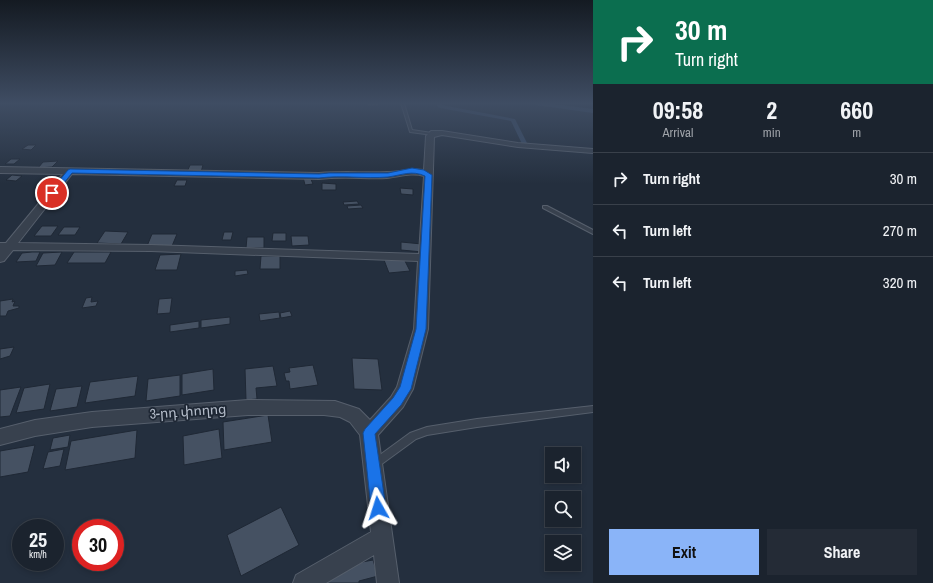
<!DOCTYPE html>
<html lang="en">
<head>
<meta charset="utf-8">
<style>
  body { margin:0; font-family:"Archivo Narrow","Noto Sans Armenian",sans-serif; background:#242b36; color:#f1f3f6; height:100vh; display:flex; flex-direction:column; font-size:15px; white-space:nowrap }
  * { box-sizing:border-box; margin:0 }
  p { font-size:13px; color:#a0a4aa }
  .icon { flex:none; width:22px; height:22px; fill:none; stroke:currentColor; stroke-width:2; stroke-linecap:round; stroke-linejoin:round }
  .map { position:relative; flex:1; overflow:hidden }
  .panel { display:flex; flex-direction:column; background:#1b232e; width:340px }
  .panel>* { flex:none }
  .guide { background:#0b6e4f; color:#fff; overflow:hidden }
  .buttons { position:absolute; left:545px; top:447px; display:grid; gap:8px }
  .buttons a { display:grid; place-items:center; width:36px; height:36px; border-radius:0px; background:#1b232e; box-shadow:0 2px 6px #0003,0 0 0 1px #39404a; font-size:20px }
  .speed { position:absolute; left:12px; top:519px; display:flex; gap:8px; font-size:20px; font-weight:700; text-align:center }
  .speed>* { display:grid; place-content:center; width:52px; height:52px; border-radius:50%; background:#1b232e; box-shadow:0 2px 6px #0003,0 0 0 1px #39404a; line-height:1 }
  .speed small { font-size:10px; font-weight:400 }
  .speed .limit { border:6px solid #d22; background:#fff; color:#111 }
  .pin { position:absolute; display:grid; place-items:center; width:34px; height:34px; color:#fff; margin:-17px; border:2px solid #fff; border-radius:50%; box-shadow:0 1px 4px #0007 }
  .me { position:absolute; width:44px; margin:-22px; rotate:354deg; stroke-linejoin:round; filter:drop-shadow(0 0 3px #0008) }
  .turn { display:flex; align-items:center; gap:14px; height:84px; padding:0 16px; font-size:18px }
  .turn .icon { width:52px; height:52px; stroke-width:2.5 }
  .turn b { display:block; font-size:28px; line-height:34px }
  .eta { display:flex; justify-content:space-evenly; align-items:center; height:68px; text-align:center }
  .eta b { font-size:24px; font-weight:700; line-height:28px }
  .button { display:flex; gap:8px; margin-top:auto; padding:8px 16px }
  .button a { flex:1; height:46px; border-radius:0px; background:#8ab4f8; color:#111; font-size:16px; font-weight:700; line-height:46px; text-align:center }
  .button a+a { background:#242b36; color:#f1f3f6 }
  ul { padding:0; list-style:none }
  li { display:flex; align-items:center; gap:12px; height:52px; padding:0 16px; border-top:1px solid #39404a }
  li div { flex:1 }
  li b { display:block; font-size:15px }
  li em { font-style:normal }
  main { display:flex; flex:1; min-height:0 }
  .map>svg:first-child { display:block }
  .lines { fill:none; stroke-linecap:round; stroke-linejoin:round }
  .canal { fill:#394c67; fill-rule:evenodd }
  .building { fill:#455162; stroke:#1f2835 }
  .service-casing { stroke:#565f6c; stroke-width:2 }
  .minor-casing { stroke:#565f6c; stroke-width:2 }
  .service { fill:#38414e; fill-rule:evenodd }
  .minor { fill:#38414e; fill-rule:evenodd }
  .route { fill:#1a73e8; stroke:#114b97 }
  .labels { text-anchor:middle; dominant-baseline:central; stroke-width:3.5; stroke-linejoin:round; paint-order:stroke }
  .near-street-label { font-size:14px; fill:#b4bcc9; stroke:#1d2633 }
</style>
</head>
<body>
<main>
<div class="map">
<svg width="593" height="583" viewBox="0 0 593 583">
  <rect width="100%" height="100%" fill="#242f3e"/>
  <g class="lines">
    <path class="canal" d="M 436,103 L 442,103 L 442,105 L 515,119 L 528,145 L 523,146 L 511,121 L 440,108 L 438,107 Z
      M 533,103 L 545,103 L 593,109 L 593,113 L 536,105 Z"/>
  </g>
  <path class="building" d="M 366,103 L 378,103 L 379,106 L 366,106 Z
    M 28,145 L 36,145 L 31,150 L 22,149 Z
    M 11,159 L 20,159 L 14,164 L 5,164 Z
    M 58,161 L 52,167 L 38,168 L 43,162 Z
    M 190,165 L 203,165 L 201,172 L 187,172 Z
    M 12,175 L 22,176 L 16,181 L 6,180 Z
    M 303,177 L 310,177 L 313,184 L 305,185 Z
    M 177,180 L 187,180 L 185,186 L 174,186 Z
    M 322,183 L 336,184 L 336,190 L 322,190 Z
    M 400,188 L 413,189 L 413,195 L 401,194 Z
    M 357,201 L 359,204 L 344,205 L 343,202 Z
    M 361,205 L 363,208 L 348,209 L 347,206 Z
    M 42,226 L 58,226 L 51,236 L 34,236 Z
    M 64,227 L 80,227 L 75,235 L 58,235 Z
    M 105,231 L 128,232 L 121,244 L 97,243 Z
    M 224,232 L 233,232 L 231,240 L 222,240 Z
    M 273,233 L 286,233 L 286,241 L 272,241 Z
    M 152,234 L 177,234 L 172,246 L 147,246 Z
    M 291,236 L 308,236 L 309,245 L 292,246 Z
    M 247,237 L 264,237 L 264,248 L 246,248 Z
    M 401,242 L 422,244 L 423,252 L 401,250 Z
    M 32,252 L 40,252 L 36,261 L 16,262 L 22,253 Z
    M 62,252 L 55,265 L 36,266 L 43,253 Z
    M 74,252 L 111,252 L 105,263 L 67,263 Z
    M 181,254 L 177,270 L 155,270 L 160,255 Z
    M 261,256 L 280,256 L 280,269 L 260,269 Z
    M 404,259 L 410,271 L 389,273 L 384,260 Z
    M 247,270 L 248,274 L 235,276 L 235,271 Z
    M 92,297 L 91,302 L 98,301 L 96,306 L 82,308 L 86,298 Z
    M 172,298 L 170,313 L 157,314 L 159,299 Z
    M 13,299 L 12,302 L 15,301 L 13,306 L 19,306 L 19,308 L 8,311 L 6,316 L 0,316 L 0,301 Z
    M 290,311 L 292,316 L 281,318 L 280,313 Z
    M 279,312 L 280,318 L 260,321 L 259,314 Z
    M 230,317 L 230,324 L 201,328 L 201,320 Z
    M 199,321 L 199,328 L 170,332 L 170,325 Z
    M 14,347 L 10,356 L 0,359 L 0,349 Z
    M 352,358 L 378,359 L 382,390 L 354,389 Z
    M 313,365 L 318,385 L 290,389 L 289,381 L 286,381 L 284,373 L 290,372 L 289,368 Z
    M 273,366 L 277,386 L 256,388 L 257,399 L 246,400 L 245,369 Z
    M 213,369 L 214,390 L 182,395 L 182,374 Z
    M 180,375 L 180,396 L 146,401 L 148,379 Z
    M 138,376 L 135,396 L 85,403 L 90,382 Z
    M 50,384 L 44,409 L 16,413 L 24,388 Z
    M 82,386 L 77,407 L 50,411 L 56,389 Z
    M 21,387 L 10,416 L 0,417 L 0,390 Z
    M 268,415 L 272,442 L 224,450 L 223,422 Z
    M 219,429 L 222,458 L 184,465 L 183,436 Z
    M 137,430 L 135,458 L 65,470 L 71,441 Z
    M 70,435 L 68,447 L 50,450 L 53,438 Z
    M 35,445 L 28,472 L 0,477 L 0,451 Z
    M 64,449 L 60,466 L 43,469 L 48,452 Z
    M 281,507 L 299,545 L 241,576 L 227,535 Z
    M 373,560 L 378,576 L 359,581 L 359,583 L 323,583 L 362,562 Z"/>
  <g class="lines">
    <g class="service-casing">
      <path id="service" d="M 401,103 L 404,103 L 412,130 L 432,133 L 433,133 L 433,135 L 410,132 Z
        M 543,206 L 547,206 L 593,230 L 593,234 L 543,208 Z
        M 593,406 L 593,412 L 477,427 L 427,435 L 416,439 L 379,466 L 376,467 L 373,466 L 372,463 L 373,460 L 410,433 L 427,427 L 477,419 Z"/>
    </g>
    <g class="minor-casing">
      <path id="minor" d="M 431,131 L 442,131 L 518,143 L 593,149 L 593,153 L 518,147 L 442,135 L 434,137 L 428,329 L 413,389 L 403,407 L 378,435 L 399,583 L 377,583 L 374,555 L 326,583 L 293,583 L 296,575 L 371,532 L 360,435 L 350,422 L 340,417 L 324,415 L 248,415 L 92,427 L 35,436 L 0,445 L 0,429 L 35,420 L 92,412 L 248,400 L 335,401 L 359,409 L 370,420 L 391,397 L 397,387 L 414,329 L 418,261 L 151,251 L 13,250 L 4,261 L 0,262 L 0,243 L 6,243 L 63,174 L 0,173 L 0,167 L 319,173 C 342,171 364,173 387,172 C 400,172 411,168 424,170 L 426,136 ZM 72,174 L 319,179 C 342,176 364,179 387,178 C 399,177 411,172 424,176 L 419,254 L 151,245 L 18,243 Z"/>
    </g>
    <use href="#service" class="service"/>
    <use href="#minor" class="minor"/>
  </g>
  <linearGradient id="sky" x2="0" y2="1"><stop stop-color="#141a22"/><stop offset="0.56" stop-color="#3f4d63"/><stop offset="1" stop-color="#3f4d63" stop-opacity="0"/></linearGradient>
  <rect width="593" height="184" fill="url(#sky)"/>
  <path class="route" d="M 412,168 L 424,170 L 432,175 L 426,329 L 411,389 L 401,405 L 375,434 L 386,508 L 383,513 L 378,515 L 374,513 L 371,508 L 363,433 L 365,429 L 393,398 L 400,387 L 416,329 L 425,176 C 412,170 402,175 388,177 C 365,179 342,175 319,178 L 72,173 L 55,194 L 49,193 L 68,170 L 70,169 L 319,174 L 329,173 L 388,173 Z"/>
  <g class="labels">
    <g class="near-street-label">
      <text transform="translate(188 411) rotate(-4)">3-րդ փողոց</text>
    </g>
  </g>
</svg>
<div class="buttons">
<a><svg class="icon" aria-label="sound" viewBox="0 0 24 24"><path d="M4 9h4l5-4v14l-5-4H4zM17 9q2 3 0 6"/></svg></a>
<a><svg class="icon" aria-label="search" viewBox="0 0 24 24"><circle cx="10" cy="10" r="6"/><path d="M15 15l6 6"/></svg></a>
<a><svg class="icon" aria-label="layers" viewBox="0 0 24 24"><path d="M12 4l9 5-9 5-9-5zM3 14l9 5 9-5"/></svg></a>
</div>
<div class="speed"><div>25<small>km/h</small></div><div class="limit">30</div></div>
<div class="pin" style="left:52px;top:193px;background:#d93025"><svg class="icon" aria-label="arrive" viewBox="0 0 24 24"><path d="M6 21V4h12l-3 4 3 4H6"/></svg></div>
<svg class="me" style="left:378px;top:508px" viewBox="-20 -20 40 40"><path d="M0-17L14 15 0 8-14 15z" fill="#1a73e8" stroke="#fff" stroke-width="4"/></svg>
</div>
<section class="panel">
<div class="guide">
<div class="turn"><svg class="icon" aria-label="right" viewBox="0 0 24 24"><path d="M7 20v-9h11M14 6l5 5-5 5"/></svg><div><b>30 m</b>Turn right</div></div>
</div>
<div class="eta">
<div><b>09:58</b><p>Arrival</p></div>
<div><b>2</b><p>min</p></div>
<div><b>660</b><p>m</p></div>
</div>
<ul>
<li><svg class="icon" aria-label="right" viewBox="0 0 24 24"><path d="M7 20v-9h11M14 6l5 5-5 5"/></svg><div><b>Turn right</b></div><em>30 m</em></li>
<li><svg class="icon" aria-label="left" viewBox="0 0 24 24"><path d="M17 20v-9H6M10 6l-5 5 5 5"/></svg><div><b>Turn left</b></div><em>270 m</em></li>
<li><svg class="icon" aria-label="left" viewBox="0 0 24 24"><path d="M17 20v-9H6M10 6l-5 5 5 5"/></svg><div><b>Turn left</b></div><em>320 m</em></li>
</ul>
<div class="button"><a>Exit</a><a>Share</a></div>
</section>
</main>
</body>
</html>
